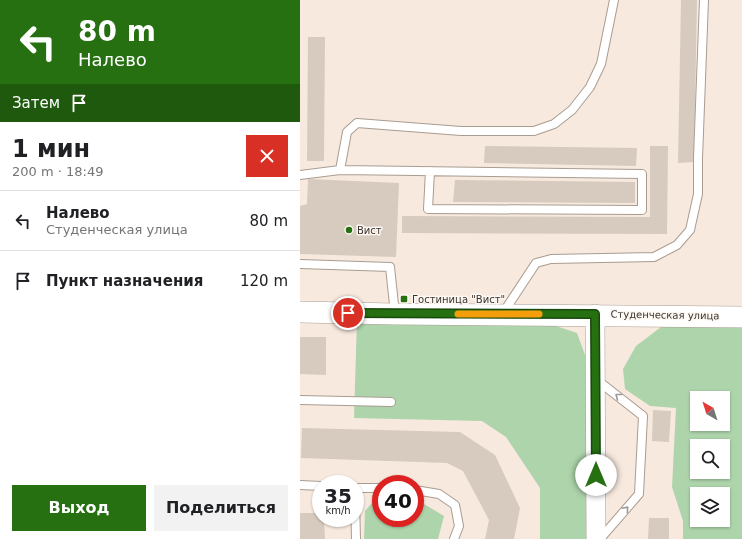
<!DOCTYPE html>
<html lang="ru">
<head>
<meta charset="utf-8">
<style>
  body { margin:0; font-family:"DejaVu Sans",sans-serif; background:#f2f2f2; color:#202124; height:100vh; display:flex; flex-direction:column; font-size:15px; white-space:nowrap }
  * { box-sizing:border-box; margin:0 }
  p { font-size:13px; color:#757577 }
  .icon { flex:none; width:22px; height:22px; fill:none; stroke:currentColor; stroke-width:2; stroke-linecap:round; stroke-linejoin:round }
  .map { position:relative; flex:1; overflow:hidden }
  .drawer { display:flex; flex-direction:column; background:#fff; width:300px }
  .drawer>* { flex:none }
  .guide { background:#267012; color:#fff; overflow:hidden }
  .needle { width:26px; rotate:321deg }
  .tools { position:absolute; left:390px; top:391px; display:grid; gap:8px }
  .tools a { display:grid; place-items:center; width:40px; height:40px; border-radius:0px; background:#fff; box-shadow:0 1px 3px #0004; font-size:20px }
  .speed { position:absolute; left:12px; top:475px; display:flex; gap:8px; font-size:20px; font-weight:700; text-align:center }
  .speed>* { display:grid; place-content:center; width:52px; height:52px; border-radius:50%; background:#fff; box-shadow:0 1px 3px #0004; line-height:1 }
  .speed small { font-size:10px; font-weight:400 }
  .speed .limit { border:6px solid #d22; background:#fff; color:#111 }
  .pin { position:absolute; display:grid; place-items:center; width:34px; height:34px; color:#fff; margin:-17px; border:2px solid #fff; border-radius:50%; box-shadow:0 1px 4px #0007 }
  .me { position:absolute; width:44px; margin:-22px; rotate:0deg; stroke-linejoin:round; filter:drop-shadow(0 0 3px #0008) }
  .turn { display:flex; align-items:center; gap:14px; height:84px; padding:0 12px; font-size:18px }
  .turn .icon { width:52px; height:52px; stroke-width:2.5 }
  .turn b { display:block; font-size:28px; line-height:34px }
  .then { display:flex; align-items:center; height:38px; padding:0 12px; background:#0003; gap:8px; font-size:15px }
  .round { display:grid; place-items:center; flex:none; width:42px; height:42px; border-radius:0px; background:#f2f2f2 }
  .head { display:flex; align-items:center; justify-content:space-between; height:68px; padding:0 12px }
  h1 { font-size:24px; font-weight:800; line-height:30px }
  .cta { display:flex; gap:8px; margin-top:auto; padding:8px 12px }
  .cta a { flex:1; height:46px; border-radius:0px; background:#267012; color:#fff; font-size:16px; font-weight:800; line-height:46px; text-align:center }
  .cta a+a { background:#f2f2f2; color:#202124 }
  ul { padding:0; list-style:none }
  li { display:flex; align-items:center; gap:12px; height:60px; padding:0 12px; border-top:1px solid #e0e0e0 }
  li div { flex:1 }
  li b { display:block; font-size:15px }
  li em { font-style:normal }
  main { display:flex; flex:1; min-height:0 }
  .map>svg:first-child { display:block }
  .green { fill:#add4ab; fill-rule:evenodd }
  .building { fill:#d6cbbe }
  .lines { fill:none; stroke-linecap:round; stroke-linejoin:round }
  .service-casing { stroke:#a99c91; stroke-width:10 }
  .tertiary-casing { stroke:#a99c91; stroke-width:20 }
  .secondary-casing { stroke:#a99c91; stroke-width:22 }
  .service { stroke:#fff; stroke-width:8 }
  .tertiary { stroke:#fff; stroke-width:19 }
  .secondary { stroke:#fff; stroke-width:21 }
  .oneway { stroke:#9c9a98 }
  .route-casing { stroke:#19490c; stroke-width:10 }
  .route { stroke:#267012; stroke-width:7 }
  .slow { stroke:#f59e0b; stroke-width:7 }
  .poi-dot { fill:#267012; stroke:#fef8f3; stroke-width:1.5 }
  .labels { text-anchor:middle; dominant-baseline:central; stroke-width:3; stroke-linejoin:round; paint-order:stroke }
  .poi-label { font-size:10px; fill:#3a3430; stroke:#fef8f3; text-anchor:start }
  .street-label { font-size:10px; fill:#3a3430; stroke:#fef8f3 }
</style>
</head>
<body>
<main>
<section class="drawer">
<div class="guide">
<div class="turn"><svg class="icon" aria-label="left" viewBox="0 0 24 24"><path d="M17 20v-9H6M10 6l-5 5 5 5"/></svg><div><b>80 m</b>Налево</div></div>
<div class="then">Затем<svg class="icon" aria-label="arrive" viewBox="0 0 24 24"><path d="M6 21V4h12l-3 4 3 4H6"/></svg></div>
</div>
<div class="head"><div><h1>1 мин</h1><p>200 m · 18:49</p></div><a class="round" style="background:#d93025;color:#fff"><svg class="icon" aria-label="close" viewBox="0 0 24 24"><path d="M6 6l12 12M18 6L6 18"/></svg></a></div>
<ul>
<li><svg class="icon" aria-label="left" viewBox="0 0 24 24"><path d="M17 20v-9H6M10 6l-5 5 5 5"/></svg><div><b>Налево</b><p>Студенческая улица</p></div><em>80 m</em></li>
<li><svg class="icon" aria-label="arrive" viewBox="0 0 24 24"><path d="M6 21V4h12l-3 4 3 4H6"/></svg><div><b>Пункт назначения</b></div><em>120 m</em></li>
</ul>
<div class="cta"><a>Выход</a><a>Поделиться</a></div>
</section>
<div class="map">
<svg width="442" height="539" viewBox="0 0 442 539">
  <rect width="100%" height="100%" fill="#f7e9de"/>
  <path class="green" d="M 229,317 L 277,333 L 289,366 L 290,539 L 240,539 L 240,488 L 206,437 L 182,421 L 54,418 L 57,319 Z
    M 365,324 L 442,324 L 442,539 L 383,539 L 383,521 L 372,487 L 376,408 L 350,406 L 325,389 L 323,369 L 336,346 ZM 397,398 L 423,398 L 423,424 L 397,424 ZM 397,446 L 423,446 L 423,472 L 397,472 ZM 397,494 L 423,494 L 423,520 L 397,520 Z
    M 78,496 L 81,496 L 81,518 L 115,518 L 115,500 L 119,501 L 144,516 L 138,539 L 64,539 L 65,511 Z"/>
  <path class="building" d="M 381,0 L 397,0 L 394,162 L 378,163 Z
    M 8,37 L 25,37 L 24,161 L 7,161 Z
    M 185,146 L 337,148 L 336,166 L 184,163 Z
    M 350,146 L 368,146 L 367,234 L 102,233 L 102,216 L 350,217 Z
    M 8,179 L 99,183 L 96,257 L 0,254 L 0,206 L 7,204 Z
    M 155,180 L 335,182 L 335,203 L 153,202 Z
    M 0,337 L 26,337 L 26,375 L 0,374 Z
    M 353,410 L 371,411 L 369,442 L 352,441 Z
    M 2,428 L 160,432 L 195,455 L 220,508 L 214,539 L 185,539 L 189,520 L 163,471 L 147,463 L 1,458 Z
    M 0,513 L 21,513 L 21,518 L 24,518 L 25,539 L 0,539 Z
    M 349,518 L 369,518 L 369,539 L 348,539 Z"/>
  <g class="lines">
    <g class="service-casing">
      <path id="service" d="M 40,170 L 47,132 L 57,123 L 161,131 L 234,131 L 254,124 L 272,110 L 290,87 L 301,64 L 314,0
        M 0,175 L 40,170 L 342,174 L 342,210 L 128,209 L 130,171
        M 0,264 L 90,267 L 95,314
        M 203,313 L 236,263 L 251,259 L 354,257 L 377,245 L 390,230 L 398,194 L 398,158 L 404,0
        M 297,380 L 343,416 L 339,494 L 300,539
        M 0,400 L 91,402
        M 0,485 L 21,486
        M 55,488 L 81,488
        M 115,490 L 139,494 L 155,505 L 159,526 L 154,539
        M 55,499 L 56,539"/>
    </g>
    <g class="tertiary-casing">
      <path id="tertiary" d="M 295,314 L 296,539"/>
    </g>
    <g class="secondary-casing">
      <path id="secondary" d="M 0,312 L 95,314 L 442,317"/>
    </g>
    <use href="#service" class="service"/>
    <use href="#tertiary" class="tertiary"/>
    <use href="#secondary" class="secondary"/>
  </g>
  <defs><path id="oneway-chevron" d="M-2-3.5L2.5 0L-2 3.5" fill="none" stroke-width="1.6" stroke-linecap="round" stroke-linejoin="round"/></defs>
  <g class="oneway">
    <use href="#oneway-chevron" transform="translate(318 396) rotate(-142)"/>
    <use href="#oneway-chevron" transform="translate(326 509) rotate(-49)"/>
  </g>
  <g class="lines">
    <g class="route-casing">
      <path id="route" d="M 48,313 L 295,314 L 296,475"/>
    </g>
    <use href="#route" class="route"/>
    <path class="slow" d="M 158,314 L 239,314"/>
  </g>
  <g class="poi-dot">
    <circle cx="49" cy="230" r="4"/>
    <rect x="100" y="295" width="8" height="8" rx="2"/>
  </g>
  <g class="labels">
    <g class="poi-label">
      <text x="57" y="230">Вист</text>
      <text x="112" y="299">Гостиница "Вист"</text>
    </g>
    <g class="street-label">
      <text transform="translate(365 315) rotate(1)">Студенческая улица</text>
    </g>
  </g>
</svg>
<div class="tools">
<a><svg class="needle" viewBox="-14 -14 28 28"><path d="M0-13l5 13h-10z" fill="#e53935"/><path d="M0 13l5-13h-10z" fill="#757577"/></svg></a>
<a><svg class="icon" aria-label="search" viewBox="0 0 24 24"><circle cx="10" cy="10" r="6"/><path d="M15 15l6 6"/></svg></a>
<a><svg class="icon" aria-label="layers" viewBox="0 0 24 24"><path d="M12 4l9 5-9 5-9-5zM3 14l9 5 9-5"/></svg></a>
</div>
<div class="speed"><div>35<small>km/h</small></div><div class="limit">40</div></div>
<div class="pin" style="left:48px;top:313px;background:#d93025"><svg class="icon" aria-label="arrive" viewBox="0 0 24 24"><path d="M6 21V4h12l-3 4 3 4H6"/></svg></div>
<svg class="me" style="left:296px;top:475px" viewBox="-20 -20 40 40"><circle r="19" fill="#fff"/><path d="M0-13L10 11 0 6-10 11z" fill="#267012"/></svg>
</div>
</main>
</body>
</html>
